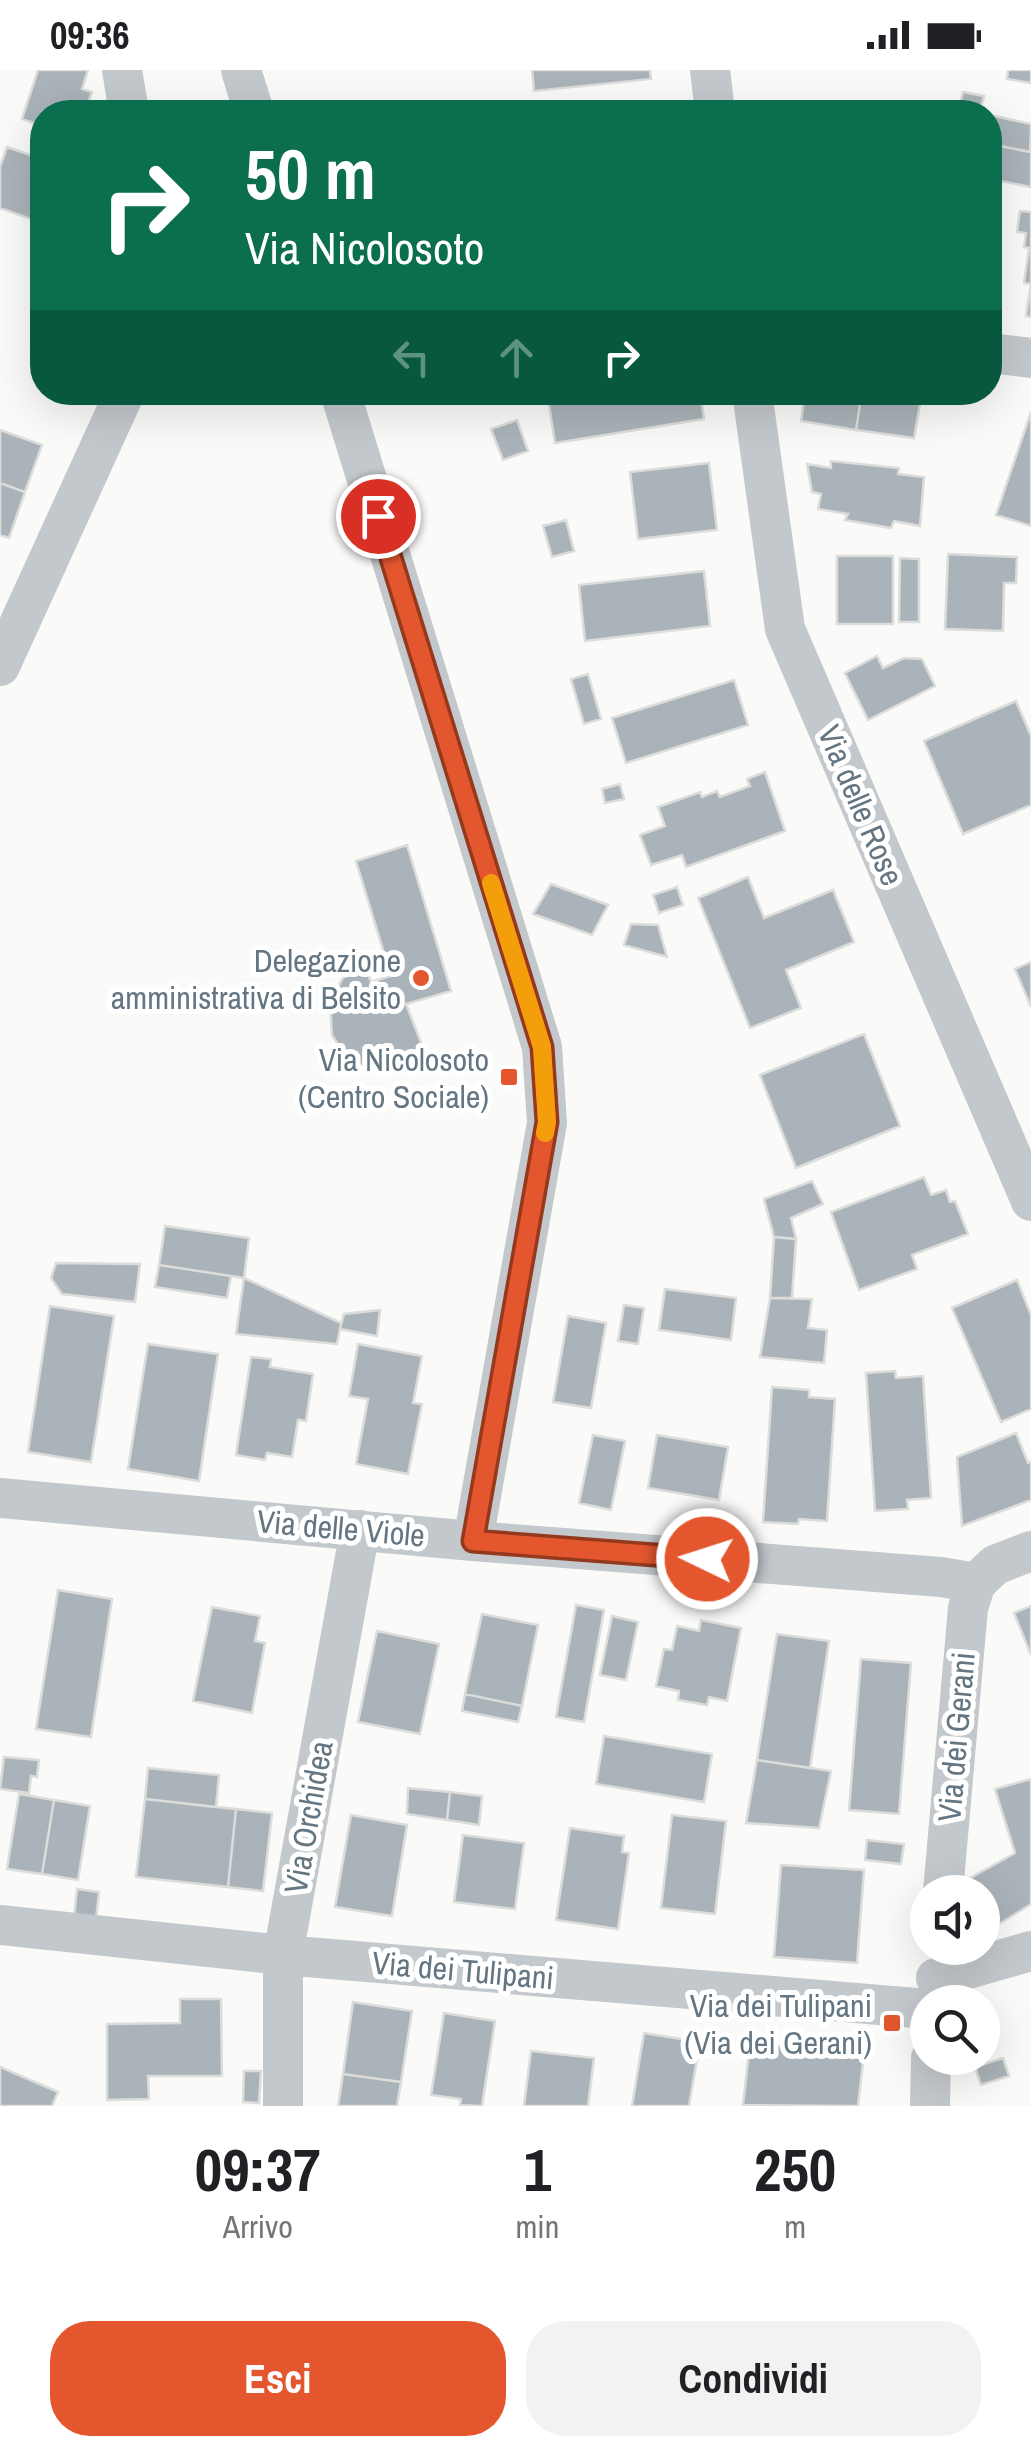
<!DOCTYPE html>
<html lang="it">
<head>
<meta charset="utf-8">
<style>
  body { margin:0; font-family:"Archivo Narrow",sans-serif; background:#f2f2f2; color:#202124; height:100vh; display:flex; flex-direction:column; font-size:38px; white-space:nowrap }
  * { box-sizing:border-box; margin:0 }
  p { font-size:32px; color:#757577 }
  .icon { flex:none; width:55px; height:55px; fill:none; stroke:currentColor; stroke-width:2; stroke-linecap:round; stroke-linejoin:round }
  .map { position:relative; height:2036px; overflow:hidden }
  .details { display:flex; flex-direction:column; background:#fff; flex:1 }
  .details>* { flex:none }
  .hud { position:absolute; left:30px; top:30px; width:972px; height:305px; border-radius:40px; box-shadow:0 10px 40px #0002; background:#0b6e4f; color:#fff; overflow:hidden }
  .fabs { position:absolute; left:910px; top:1805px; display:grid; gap:20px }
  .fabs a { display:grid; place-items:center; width:90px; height:90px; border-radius:50%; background:#fff; box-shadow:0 10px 40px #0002; font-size:50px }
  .pin { position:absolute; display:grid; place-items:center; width:85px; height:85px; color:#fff; margin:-42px; border:5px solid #fff; border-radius:50%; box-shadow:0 2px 10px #0007 }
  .me { position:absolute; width:110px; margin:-55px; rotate:274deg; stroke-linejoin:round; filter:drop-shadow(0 0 8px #0008) }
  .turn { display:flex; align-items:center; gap:35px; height:210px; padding:0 50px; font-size:45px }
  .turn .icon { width:130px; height:130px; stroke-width:2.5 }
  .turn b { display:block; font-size:70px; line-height:85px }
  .lanes { display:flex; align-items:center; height:95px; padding:0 50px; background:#0003; justify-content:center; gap:50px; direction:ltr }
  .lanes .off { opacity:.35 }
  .eta { display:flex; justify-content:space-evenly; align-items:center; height:170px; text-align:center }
  .eta b { font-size:60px; font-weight:700; line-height:70px }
  .button { display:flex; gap:20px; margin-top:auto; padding:20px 50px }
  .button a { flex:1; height:115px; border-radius:40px; background:#e4572e; color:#fff; font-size:40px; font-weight:700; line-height:115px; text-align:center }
  .button a+a { background:#f2f2f2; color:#202124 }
  .status { display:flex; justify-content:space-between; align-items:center; height:70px; padding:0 50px; background:#fff; direction:ltr }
  .status svg { height:28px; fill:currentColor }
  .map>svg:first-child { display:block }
  .building { fill:#aab3b9; stroke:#dcdcda; stroke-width:2.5 }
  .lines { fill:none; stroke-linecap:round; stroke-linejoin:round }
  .street { stroke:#c3c8cc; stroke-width:40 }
  .route-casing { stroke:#94391e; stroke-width:25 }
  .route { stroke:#e4572e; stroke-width:18 }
  .slow { stroke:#f59e0b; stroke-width:18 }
  .poi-dot { fill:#e4572e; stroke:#fff; stroke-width:4 }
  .labels { text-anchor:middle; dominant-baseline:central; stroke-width:10; stroke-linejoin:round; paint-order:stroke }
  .street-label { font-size:32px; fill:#657683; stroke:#fff }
  .poi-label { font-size:32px; fill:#657683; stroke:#fff; text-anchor:end }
</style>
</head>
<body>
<div class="status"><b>09:36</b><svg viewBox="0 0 49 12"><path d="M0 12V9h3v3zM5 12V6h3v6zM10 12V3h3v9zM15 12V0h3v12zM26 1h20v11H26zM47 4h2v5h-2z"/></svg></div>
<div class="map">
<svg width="1031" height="2036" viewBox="0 0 1031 2036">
  <rect width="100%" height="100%" fill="#fafaf8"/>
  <path class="building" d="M 38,0 L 88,0 L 82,19 L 92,22 L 85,42 L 42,42 L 42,56 L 22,49 Z
    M 532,0 L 650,0 L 651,9 L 534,21 Z
    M 1008,0 L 1031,0 L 1031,13 L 1007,9 Z
    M 963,22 L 984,26 L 980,42 L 954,42 L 955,36 L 959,36 Z
    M 990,45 L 1031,54 L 1030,82 L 990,74 Z
    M 990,74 L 1031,82 L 1031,117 L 990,109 Z
    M 7,77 L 42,89 L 42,153 L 0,138 L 0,97 Z
    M 1020,141 L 1031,142 L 1031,247 L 1026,246 L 1031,214 L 1024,213 L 1029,178 L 1024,177 L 1026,163 L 1017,162 Z
    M 547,322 L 700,322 L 704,349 L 555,373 Z
    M 805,322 L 862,322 L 856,360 L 801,351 Z
    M 862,322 L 908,322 L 906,332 L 920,334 L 914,368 L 856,360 Z
    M 1031,342 L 1031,456 L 996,445 Z
    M 517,350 L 528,381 L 503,390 L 491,359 Z
    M 0,360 L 42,375 L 25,422 L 0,413 Z
    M 831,391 L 899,398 L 898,404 L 924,407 L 920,456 L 894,451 L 891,458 L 845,450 L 848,444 L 818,439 L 821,424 L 812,422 L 807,394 L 831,398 Z
    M 709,393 L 717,460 L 638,469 L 630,402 Z
    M 0,413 L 25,422 L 9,468 L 0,465 Z
    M 566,450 L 574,481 L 552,487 L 543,456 Z
    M 948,484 L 1017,487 L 1016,513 L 1004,513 L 1003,561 L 945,559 Z
    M 837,486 L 893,486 L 893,554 L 837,554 Z
    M 900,488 L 919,489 L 919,552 L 899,552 Z
    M 704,501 L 710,556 L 585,571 L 579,515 Z
    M 877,586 L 883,598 L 904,588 L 922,589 L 935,616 L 868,650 L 845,603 Z
    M 588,604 L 601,649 L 584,654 L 571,609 Z
    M 734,610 L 748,655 L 626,693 L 612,648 Z
    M 1016,631 L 1031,666 L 1031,735 L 963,764 L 924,671 Z
    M 765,702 L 785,761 L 686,797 L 682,785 L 651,795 L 640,765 L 665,756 L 658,737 L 700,722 L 702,727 L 717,721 L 720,727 L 750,716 L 747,709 Z
    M 620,714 L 624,729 L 605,733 L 602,719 Z
    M 407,775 L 451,921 L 406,934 L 422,975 L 400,998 L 362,996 L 343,982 L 332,965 L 330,932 L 343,908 L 365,896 L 371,912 L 391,906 L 356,791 Z
    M 748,807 L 764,848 L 833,820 L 854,872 L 786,900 L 801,938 L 750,958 L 698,828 Z
    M 551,814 L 608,835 L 592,865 L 533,844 Z
    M 677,817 L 683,835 L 659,843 L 653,825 Z
    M 631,854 L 658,855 L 667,887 L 624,875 Z
    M 1031,892 L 1031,937 L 1015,899 Z
    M 864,964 L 900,1056 L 796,1098 L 760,1005 Z
    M 924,1107 L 931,1125 L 946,1120 L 950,1132 L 955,1131 L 968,1164 L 912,1185 L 917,1199 L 859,1220 L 831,1142 Z
    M 812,1111 L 823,1134 L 791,1148 L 796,1169 L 774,1167 L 764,1129 Z
    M 165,1156 L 249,1168 L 244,1208 L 159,1195 Z
    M 774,1167 L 796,1169 L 792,1228 L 770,1228 Z
    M 56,1193 L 140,1194 L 135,1232 L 62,1224 L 51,1208 Z
    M 159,1195 L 231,1206 L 227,1228 L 155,1217 Z
    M 244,1208 L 341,1253 L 337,1274 L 236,1264 Z
    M 1017,1210 L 1031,1245 L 1031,1339 L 1001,1352 L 952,1238 Z
    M 665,1219 L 736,1228 L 731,1270 L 659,1260 Z
    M 770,1228 L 812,1229 L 808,1258 L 827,1260 L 824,1293 L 760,1287 Z
    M 624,1235 L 644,1238 L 638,1274 L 618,1271 Z
    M 50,1236 L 114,1246 L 91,1392 L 28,1382 Z
    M 380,1240 L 377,1266 L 340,1259 L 344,1244 Z
    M 568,1246 L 606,1253 L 591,1338 L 553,1332 Z
    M 148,1274 L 218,1284 L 199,1411 L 128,1399 Z
    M 358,1274 L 422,1286 L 413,1333 L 422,1334 L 408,1404 L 356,1394 L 368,1329 L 349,1326 Z
    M 251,1287 L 271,1289 L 270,1297 L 313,1304 L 306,1351 L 298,1350 L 292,1387 L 267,1383 L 265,1390 L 236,1385 Z
    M 895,1301 L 896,1308 L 923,1306 L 931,1428 L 907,1430 L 908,1439 L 875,1441 L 866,1303 Z
    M 772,1317 L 809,1320 L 809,1327 L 835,1329 L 827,1451 L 799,1449 L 798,1454 L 763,1452 Z
    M 1016,1363 L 1028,1393 L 1031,1392 L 1031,1430 L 962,1456 L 957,1387 Z
    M 593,1365 L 625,1371 L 611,1440 L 579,1433 Z
    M 657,1365 L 728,1377 L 719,1430 L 648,1418 Z
    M 58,1520 L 112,1529 L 91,1667 L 36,1659 Z
    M 576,1535 L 604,1540 L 584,1652 L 556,1647 Z
    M 1031,1536 L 1031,1585 L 1014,1543 Z
    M 212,1537 L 260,1546 L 255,1571 L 265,1573 L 252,1643 L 193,1631 Z
    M 482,1544 L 538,1555 L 522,1636 L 465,1624 Z
    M 612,1546 L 638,1552 L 626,1610 L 600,1605 Z
    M 701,1550 L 741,1558 L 727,1631 L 709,1627 L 707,1635 L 678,1630 L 679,1621 L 656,1616 L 664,1579 L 672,1580 L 677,1556 L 699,1561 Z
    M 377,1561 L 439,1574 L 420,1664 L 358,1652 Z
    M 777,1564 L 829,1571 L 810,1698 L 757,1690 Z
    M 861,1589 L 911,1593 L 899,1744 L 849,1740 Z
    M 465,1624 L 522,1636 L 518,1652 L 462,1641 Z
    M 604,1666 L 712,1684 L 704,1732 L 596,1714 Z
    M 4,1687 L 39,1690 L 37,1707 L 31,1706 L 29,1723 L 0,1719 Z
    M 757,1690 L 831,1701 L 819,1758 L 746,1753 Z
    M 148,1698 L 219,1705 L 216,1737 L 145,1729 Z
    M 1031,1709 L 1031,1834 L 999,1854 L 990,1835 L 982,1840 L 982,1822 L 970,1822 L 965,1811 L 1015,1783 L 995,1719 Z
    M 408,1718 L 450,1722 L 447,1750 L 407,1744 Z
    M 450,1722 L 482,1726 L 479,1755 L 447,1750 Z
    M 19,1724 L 54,1730 L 42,1804 L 7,1799 Z
    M 145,1729 L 236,1739 L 228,1817 L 136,1807 Z
    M 54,1730 L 90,1736 L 78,1810 L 42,1804 Z
    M 236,1739 L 272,1743 L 263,1821 L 228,1817 Z
    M 351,1745 L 407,1755 L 392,1846 L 335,1837 Z
    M 672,1745 L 726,1751 L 715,1844 L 661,1838 Z
    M 570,1758 L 624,1766 L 622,1782 L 629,1783 L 618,1859 L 556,1850 Z
    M 463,1765 L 524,1773 L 515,1839 L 454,1832 Z
    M 867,1770 L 904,1774 L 901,1794 L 865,1790 Z
    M 781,1795 L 864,1800 L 857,1893 L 774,1887 Z
    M 77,1819 L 99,1822 L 96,1850 L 74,1847 Z
    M 180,1929 L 221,1929 L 222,2006 L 148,2006 L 149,2029 L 107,2030 L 107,1954 L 180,1953 Z
    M 353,1932 L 412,1941 L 401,2012 L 343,2004 Z
    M 444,1943 L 495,1951 L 482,2036 L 460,2035 L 461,2029 L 431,2025 Z
    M 644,1963 L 700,1972 L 689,2036 L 632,2036 Z
    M 750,1972 L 864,1984 L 858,2036 L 743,2035 Z
    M 531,1981 L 594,1988 L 588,2036 L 524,2036 Z
    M 1003,1988 L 1009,2006 L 981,2015 L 975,1997 Z
    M 0,1997 L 58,2022 L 52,2036 L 0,2036 Z
    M 244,2001 L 261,2001 L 259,2033 L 243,2032 Z
    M 343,2004 L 401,2012 L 397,2036 L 338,2036 Z"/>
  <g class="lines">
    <path class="street" d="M 122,0 L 129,42
      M 241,0 L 254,42
      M 710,0 L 715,42
      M 990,283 L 1031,288
      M 340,322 L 542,977 L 547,1053 L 473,1471
      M 752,322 L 785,559 L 1031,1131
      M 0,596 L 125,322
      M 0,1428 L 473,1471 L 941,1507 L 976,1513
      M 976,1513 L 995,1495 L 1031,1481
      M 943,1822 L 968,1538 L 976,1513
      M 0,1855 L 283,1885 L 928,1939
      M 936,1908 L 1031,1881
      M 283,2036 L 283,1885 L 360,1460
      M 930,2036 L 931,1988"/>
  </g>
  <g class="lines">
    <g class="route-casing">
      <path id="route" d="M 378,446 L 542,977 L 547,1052 L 473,1471 L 707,1489"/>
    </g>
    <use href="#route" class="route"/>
    <path class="slow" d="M 491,813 L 542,977 L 547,1052 L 545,1063"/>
  </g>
  <g class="poi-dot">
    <circle cx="421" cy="908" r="10"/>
    <rect x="499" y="997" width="20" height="20" rx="5"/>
    <rect x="882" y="1943" width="20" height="20" rx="5"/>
  </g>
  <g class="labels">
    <g class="street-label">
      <text transform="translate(861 735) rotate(67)">Via delle Rose</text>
      <text transform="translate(341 1458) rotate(5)">Via delle Viole</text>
      <text transform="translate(956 1667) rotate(-85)">Via dei Gerani</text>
      <text transform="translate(308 1747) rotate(-80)">Via Orchidea</text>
      <text transform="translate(463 1900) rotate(5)">Via dei Tulipani</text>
    </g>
    <g class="poi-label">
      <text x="401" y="890">Delegazione<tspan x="401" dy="37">amministrativa di Belsito</tspan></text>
      <text x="489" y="989">Via Nicolosoto<tspan x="489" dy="37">(Centro Sociale)</tspan></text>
      <text x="872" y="1935">Via dei Tulipani<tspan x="872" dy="37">(Via dei Gerani)</tspan></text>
    </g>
  </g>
</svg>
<div class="fabs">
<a><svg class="icon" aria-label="sound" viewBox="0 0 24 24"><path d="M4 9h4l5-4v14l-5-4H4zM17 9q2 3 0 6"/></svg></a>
<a><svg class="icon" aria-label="search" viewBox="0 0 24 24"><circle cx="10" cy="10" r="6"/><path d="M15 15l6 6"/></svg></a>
</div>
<div class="pin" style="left:378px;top:446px;background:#d93025"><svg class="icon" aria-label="arrive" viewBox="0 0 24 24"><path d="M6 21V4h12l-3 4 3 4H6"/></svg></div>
<svg class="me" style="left:707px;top:1489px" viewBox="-20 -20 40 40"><circle r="17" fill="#e4572e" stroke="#fff" stroke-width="3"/><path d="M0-11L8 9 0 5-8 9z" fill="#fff"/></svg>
<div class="hud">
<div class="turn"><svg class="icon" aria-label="right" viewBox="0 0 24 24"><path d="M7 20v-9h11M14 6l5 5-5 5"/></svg><div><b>50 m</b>Via Nicolosoto</div></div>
<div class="lanes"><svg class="icon off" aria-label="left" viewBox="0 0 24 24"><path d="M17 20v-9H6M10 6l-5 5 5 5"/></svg><svg class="icon off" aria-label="ahead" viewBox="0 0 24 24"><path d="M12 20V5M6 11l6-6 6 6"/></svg><svg class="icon" aria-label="right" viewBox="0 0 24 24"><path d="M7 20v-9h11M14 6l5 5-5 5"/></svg></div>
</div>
</div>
<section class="details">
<div class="eta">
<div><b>09:37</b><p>Arrivo</p></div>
<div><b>1</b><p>min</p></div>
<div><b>250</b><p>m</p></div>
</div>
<div class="button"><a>Esci</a><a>Condividi</a></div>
</section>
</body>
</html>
